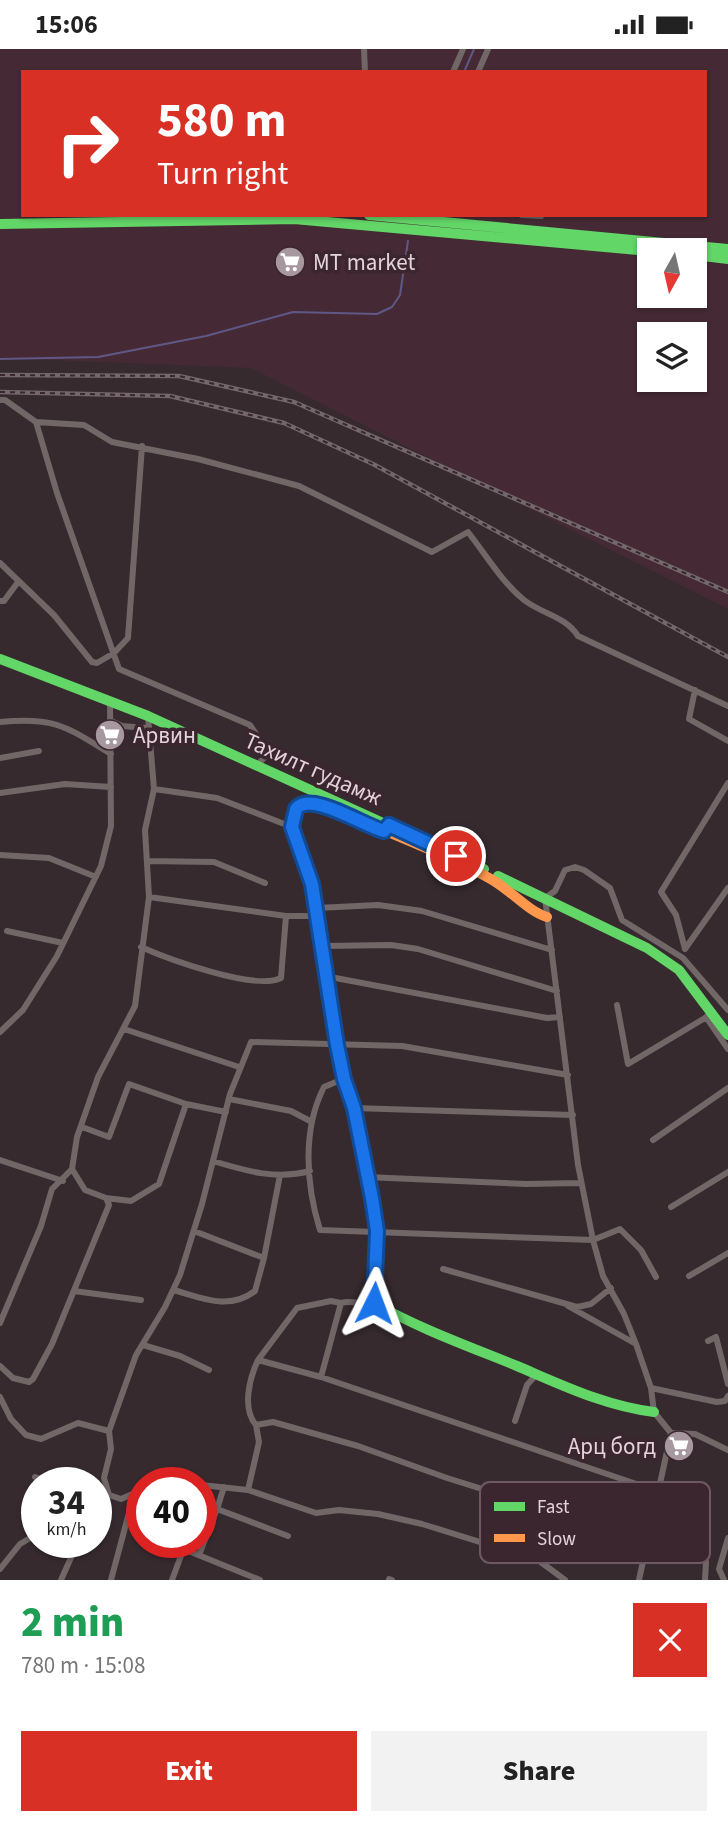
<!DOCTYPE html>
<html lang="en">
<head>
<meta charset="utf-8">
<style>
  body { margin:0; font-family:"Source Sans 3",sans-serif; background:#f2f2f2; color:#222; height:100vh; display:flex; flex-direction:column; font-size:26px; white-space:nowrap }
  * { box-sizing:border-box; margin:0 }
  p { font-size:23px; color:#767676 }
  .icon { flex:none; width:38px; height:38px; fill:none; stroke:currentColor; stroke-width:2; stroke-linecap:round; stroke-linejoin:round }
  .map { position:relative; height:1531px; overflow:hidden }
  .panel { display:flex; flex-direction:column; background:#fff; flex:1 }
  .panel>* { flex:none }
  .top-card { position:absolute; left:21px; top:21px; width:686px; height:147px; border-radius:0px; box-shadow:0 2px 5px #0004; background:#d93025; color:#fff; overflow:hidden }
  .needle { width:46px; rotate:188deg }
  .buttons { position:absolute; left:637px; top:189px; display:grid; gap:14px }
  .buttons a { display:grid; place-items:center; width:70px; height:70px; border-radius:0px; background:#fff; box-shadow:0 2px 5px #0004; font-size:35px }
  .speed { position:absolute; left:21px; top:1418px; display:flex; gap:14px; font-size:35px; font-weight:700; text-align:center }
  .speed>* { display:grid; place-content:center; width:91px; height:91px; border-radius:50%; background:#fff; box-shadow:0 2px 5px #0004; line-height:1 }
  .speed small { font-size:18px; font-weight:400 }
  .speed .limit { border:10px solid #d22; background:#fff; color:#111 }
  .pin { position:absolute; display:grid; place-items:center; width:60px; height:60px; color:#fff; margin:-30px; border:4px solid #fff; border-radius:50%; box-shadow:0 2px 7px #0007 }
  .me { position:absolute; width:77px; margin:-38px; rotate:3deg; stroke-linejoin:round; filter:drop-shadow(0 0 5px #0008) }
  .turn { display:flex; align-items:center; gap:24px; height:147px; padding:0 21px; font-size:32px }
  .turn .icon { width:91px; height:91px; stroke-width:2.5 }
  .turn b { display:block; font-size:49px; line-height:60px }
  .round { display:grid; place-items:center; flex:none; width:74px; height:74px; border-radius:0px; background:#f2f2f2 }
  .headline { display:flex; align-items:center; justify-content:space-between; height:119px; padding:0 21px }
  h1 { font-size:42px; font-weight:800; line-height:52px; color:#1e9e55 }
  .cta { display:flex; gap:14px; margin-top:auto; padding:14px 21px }
  .cta a { flex:1; height:80px; border-radius:0px; background:#d93025; color:#fff; font-size:28px; font-weight:800; line-height:80px; text-align:center }
  .cta a+a { background:#f2f2f2; color:#222 }
  .status { display:flex; justify-content:space-between; align-items:center; height:49px; padding:0 35px; background:#fff; direction:ltr }
  .status svg { height:19px; fill:currentColor }
  .map>svg:first-child { display:block }
  .built { fill:#452a35; fill-rule:evenodd }
  .lines { fill:none; stroke-linecap:round; stroke-linejoin:round }
  .stream { stroke:#5f5887; stroke-width:2 }
  .street { stroke:#716767; stroke-width:6 }
  .fast { stroke:#63d668; stroke-width:10 }
  .slow { stroke:#ff974d; stroke-width:10 }
  .rail-casing { stroke:#72686a; stroke-width:4.5 }
  .rail { stroke:#3b252e; stroke-width:2; stroke-dasharray:5; stroke-linecap:butt }
  .route-casing { stroke:#114b97; stroke-width:18 }
  .route { stroke:#1a73e8; stroke-width:12 }
  .labels { text-anchor:middle; dominant-baseline:central; stroke-width:7; stroke-linejoin:round; paint-order:stroke }
  .poi-label { font-size:23px; fill:#e2d3d9; stroke:#3b252e; text-anchor:start }
  .street-label { font-size:23px; fill:#e2d3d9; stroke:#3b252e }
  .key { fill:#3b252e; stroke:#6d5961; stroke-width:2 }
  .key-label { font-size:19px; fill:#e2d3d9 }
</style>
</head>
<body>
<div class="status"><b>15:06</b><svg viewBox="0 0 49 12"><path d="M0 12V9h3v3zM5 12V6h3v6zM10 12V3h3v9zM15 12V0h3v12zM26 1h20v11H26zM47 4h2v5h-2z"/></svg></div>
<div class="map">
<svg width="728" height="1531" viewBox="0 0 728 1531">
  <rect width="100%" height="100%" fill="#362a2f"/>
  <path class="built" d="M 0,0 L 728,0 L 728,560 L 251,319 L 0,309 ZM 23,23 L 705,23 L 705,166 L 23,166 ZM 649,201 L 695,201 L 695,247 L 649,247 ZM 649,285 L 695,285 L 695,331 L 649,331 Z"/>
  <g class="lines">
    <path class="stream" d="M 464,23 L 474,0
      M 0,310 L 98,308 L 206,287 L 293,263 L 377,265 L 392,258 L 400,246 L 408,192"/>
    <path class="street" d="M 364,0 L 365,23
      M 453,23 L 463,0
      M 478,23 L 488,0
      M 522,166 L 541,167
      M 0,351 L 5,351 L 36,373 L 57,444 L 119,620 L 250,676 L 266,700 L 264,709 L 257,716
      M 36,373 L 84,376 L 112,393 L 198,410 L 299,437 L 432,503 L 468,483 C 486,506 501,532 524,551 C 542,565 565,567 578,587 L 728,657
      M 0,514 L 54,566 L 92,613 L 97,614 L 114,604 L 128,589 L 142,397
      M 0,552 L 4,552 L 18,533
      M 695,641 L 689,670 L 728,692
      M 111,672 L 122,677 L 147,679
      M 0,673 C 55,668 65,677 111,705
      M 0,709 L 39,702
      M 154,740 L 217,749 L 292,778
      M 0,744 L 65,735 L 111,738
      M 0,806 L 49,809 L 96,828
      M 147,812 L 214,813 L 265,834
      M 149,848 L 286,867 L 317,867
      M 317,859 L 378,856 L 422,862 L 552,901
      M 7,882 L 63,894
      M 322,897 L 391,896 L 418,900 L 557,942
      M 141,898 C 168,910 255,942 281,929 L 286,867
      M 685,900 L 676,866 L 661,843 L 728,734
      M 685,900 L 728,839
      M 325,927 L 547,969 L 560,968
      M 617,956 L 628,1015 L 705,969
      M 706,968 L 728,1000
      M 124,980 L 239,1018
      M 0,983 L 23,961 L 57,907 L 101,817 L 111,777 L 110,652
      M 343,1030 L 324,1038 C 302,1081 306,1136 320,1181 L 593,1191 L 620,1180 L 641,1201 L 656,1228
      M 229,1050 L 291,1062 L 310,1072
      M 354,1059 L 573,1066
      M 82,1078 L 109,1088 L 129,1035 L 186,1055
      M 653,1091 L 728,1039
      M 0,1111 L 63,1132
      M 213,1112 C 246,1122 276,1131 310,1122
      M 366,1128 L 526,1135 L 581,1134
      M 106,1149 L 131,1152 L 159,1135 L 186,1055 L 226,1063
      M 671,1158 L 728,1123
      M 194,1182 L 264,1209 L 280,1126
      M 443,1220 L 577,1258 L 591,1255 L 611,1239
      M 689,1227 L 728,1204
      M 174,1241 C 202,1249 229,1262 255,1242 L 264,1209
      M 74,1242 L 141,1251
      M 374,1254 C 362,1257 352,1250 341,1254 L 321,1328 L 657,1442
      M 568,1257 L 636,1295
      M 0,1274 L 41,1177 L 52,1140 L 72,1120 L 77,1088 L 98,1028 L 135,957 L 149,848 L 145,781 L 154,740 L 148,667
      M 708,1292 L 716,1288 L 728,1335
      M 143,1296 L 180,1307 L 209,1321
      M 258,1311 L 297,1259 L 331,1252 L 341,1254
      M 0,1317 L 13,1329 L 29,1333 L 33,1330 L 52,1295 L 109,1156 L 106,1149 L 85,1141 L 72,1120
      M 651,1339 L 717,1353 L 725,1352 L 728,1347
      M 0,1348 L 11,1370 L 26,1386 L 41,1390 L 78,1374 L 109,1382
      M 515,1372 L 527,1336 L 536,1326
      M 256,1376 C 242,1360 249,1330 258,1311 L 321,1328
      M 671,1384 L 695,1385 L 728,1401
      M 35,1428 L 51,1433
      M 201,1436 L 248,1441 L 316,1464 L 339,1461 L 378,1465 L 422,1475 L 538,1511 L 565,1531
      M 224,1438 L 217,1460 L 288,1487
      M 142,1441 L 121,1450 L 109,1446 L 104,1429 L 111,1400 L 109,1382 L 136,1306 L 165,1258 L 180,1226 L 202,1155 L 230,1045 L 251,993 L 402,997 L 568,1026
      M 248,1441 L 259,1393 L 256,1376 L 273,1373 L 358,1397 L 447,1429 L 648,1492
      M 96,1448 L 109,1446
      M 201,1472 L 212,1475
      M 199,1506 L 217,1460
      M 0,1520 L 20,1495 L 37,1485
      M 389,1530 L 392,1531
      M 61,1531 L 78,1493
      M 111,1531 L 134,1445
      M 172,1531 L 182,1504 L 186,1501 L 260,1531
      M 639,1531 L 671,1384 L 654,1363 L 651,1339 L 636,1295 L 624,1265 L 603,1227 L 593,1191 L 578,1116 L 545,849 L 555,842 L 565,821 L 575,818 L 584,821 L 610,839 L 622,871 L 683,909 L 728,961
      M 705,1531 L 706,1513
      M 724,1531 L 719,1520 L 728,1489"/>
    <path class="fast" d="M 369,166 L 728,200
      M 0,175 L 294,170 L 649,202
      M 695,206 L 728,210
      M 0,610 L 148,667 L 484,820
      M 350,767 C 330,758 316,747 296,760 L 292,778 L 312,835 L 343,1030 C 359,1072 376,1139 377,1183 C 378,1207 375,1231 374,1254 C 420,1280 468,1297 517,1317 C 562,1336 605,1357 654,1363
      M 498,827 L 647,899 L 679,921 L 728,986"/>
    <path class="slow" d="M 350,767 C 396,787 445,805 489,829 C 510,840 526,861 547,868"/>
    <g class="rail-casing">
      <path id="rail" d="M 0,326 L 179,327 L 294,353 L 728,543
        M 0,343 L 170,347 L 284,374 L 373,415 L 728,608"/>
    </g>
    <use href="#rail" class="rail"/>
  </g>
  <g class="lines">
    <g class="route-casing">
      <path id="route" d="M 374,1254 L 377,1182 L 372,1149 L 354,1059 L 344,1030 L 337,996 L 312,835 L 292,778 L 296,760 C 310,741 364,777 384,782 L 389,776 L 456,807"/>
    </g>
    <use href="#route" class="route"/>
  </g>
  <defs>
    <g id="supermarket-disc" transform="scale(1.575)"><circle r="9.5" fill="#a6989e" stroke="#3b252e"/><path d="M-6-5.5h2.5l.6 2H6L4.5 2H-2.5L-4.4-4H-6ZM-1.5 3.2a1.3 1.3 0 1 0 .1 0ZM3 3.2a1.3 1.3 0 1 0 .1 0Z" fill="#fff"/></g>
  </defs>
  <g fill-rule="evenodd">
    <use href="#supermarket-disc" x="290" y="213"/>
    <use href="#supermarket-disc" x="110" y="686"/>
    <use href="#supermarket-disc" x="679" y="1397"/>
  </g>
  <g class="labels">
    <g class="poi-label">
      <text x="313" y="213">MT market</text>
      <text x="133" y="686">Арвин</text>
      <text x="656" y="1397" text-anchor="end">Арц богд</text>
    </g>
    <g class="street-label">
      <text transform="translate(313 720) rotate(24)">Тахилт гудамж</text>
    </g>
  </g>
  <rect x="480" y="1433" width="230" height="81" rx="10" class="key"/>
  <rect x="494" y="1453" width="31" height="9" fill="#63d668"/>
  <rect x="494" y="1485" width="31" height="8" fill="#ff974d"/>
  <g class="key-label">
    <text x="537" y="1464">Fast</text>
    <text x="537" y="1496">Slow</text>
  </g>
</svg>
<div class="buttons">
<a><svg class="needle" viewBox="-14 -14 28 28"><path d="M0-13l5 13h-10z" fill="#e53935"/><path d="M0 13l5-13h-10z" fill="#767676"/></svg></a>
<a><svg class="icon" aria-label="layers" viewBox="0 0 24 24"><path d="M12 4l9 5-9 5-9-5zM3 14l9 5 9-5"/></svg></a>
</div>
<div class="speed"><div>34<small>km/h</small></div><div class="limit">40</div></div>
<div class="pin" style="left:456px;top:807px;background:#d93025"><svg class="icon" aria-label="arrive" viewBox="0 0 24 24"><path d="M6 21V4h12l-3 4 3 4H6"/></svg></div>
<svg class="me" style="left:374px;top:1254px" viewBox="-20 -20 40 40"><path d="M0-17L14 15 0 8-14 15z" fill="#1a73e8" stroke="#fff" stroke-width="4"/></svg>
<div class="top-card">
<div class="turn"><svg class="icon" aria-label="right" viewBox="0 0 24 24"><path d="M7 20v-9h11M14 6l5 5-5 5"/></svg><div><b>580 m</b>Turn right</div></div>
</div>
</div>
<section class="panel">
<div class="headline"><div><h1>2 min</h1><p>780 m · 15:08</p></div><a class="round" style="background:#d93025;color:#fff"><svg class="icon" aria-label="close" viewBox="0 0 24 24"><path d="M6 6l12 12M18 6L6 18"/></svg></a></div>
<div class="cta"><a>Exit</a><a>Share</a></div>
</section>
</body>
</html>
